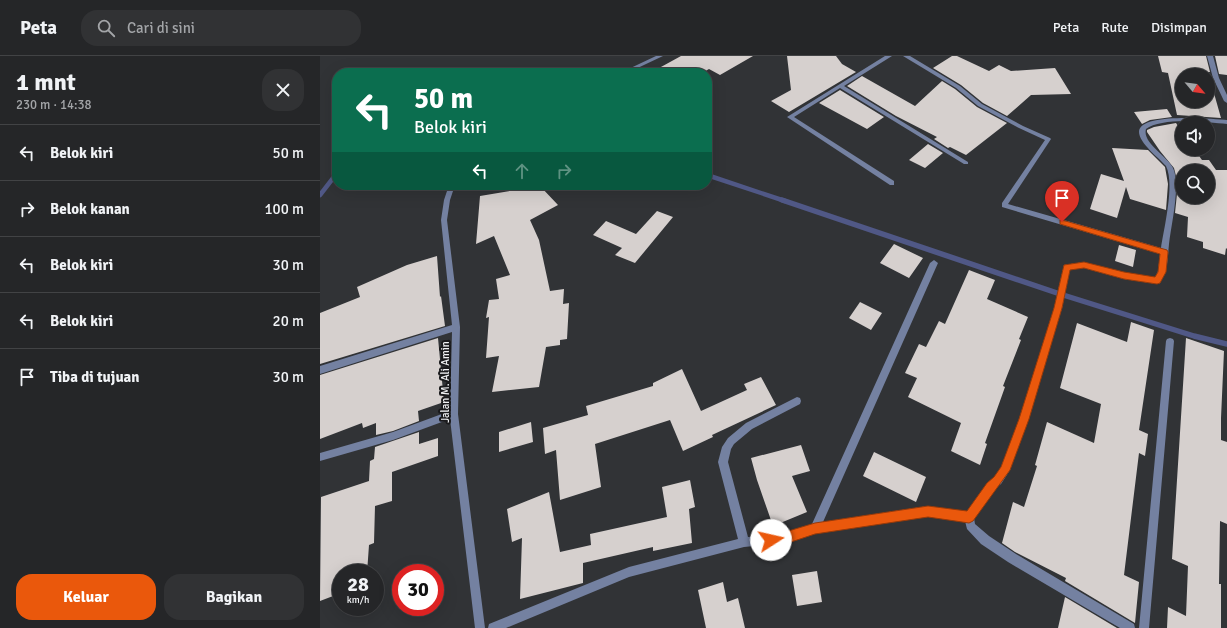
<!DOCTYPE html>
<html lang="id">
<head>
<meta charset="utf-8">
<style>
  body { margin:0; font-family:Signika,sans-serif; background:#313234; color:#f1f3f6; height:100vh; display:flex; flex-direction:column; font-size:15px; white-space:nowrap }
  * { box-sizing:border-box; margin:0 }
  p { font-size:13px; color:#a3a5a8 }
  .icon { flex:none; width:22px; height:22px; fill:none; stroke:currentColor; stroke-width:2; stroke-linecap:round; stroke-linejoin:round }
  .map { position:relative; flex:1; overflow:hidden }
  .drawer { display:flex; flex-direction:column; background:#252628; width:320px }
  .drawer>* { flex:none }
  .hud { position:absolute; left:12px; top:12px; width:380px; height:122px; border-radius:16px; box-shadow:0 4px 16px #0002,0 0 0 1px #424345; background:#0b6e4f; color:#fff; overflow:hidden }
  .needle { width:26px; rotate:119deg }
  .buttons { position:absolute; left:855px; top:12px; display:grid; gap:8px }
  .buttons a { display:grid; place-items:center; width:40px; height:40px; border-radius:50%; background:#252628; box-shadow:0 4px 16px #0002,0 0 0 1px #424345; font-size:20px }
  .speed { position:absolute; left:12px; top:508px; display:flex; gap:8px; font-size:20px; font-weight:700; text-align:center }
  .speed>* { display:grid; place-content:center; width:52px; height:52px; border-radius:50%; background:#252628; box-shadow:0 4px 16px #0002,0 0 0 1px #424345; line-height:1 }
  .speed small { font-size:10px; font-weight:400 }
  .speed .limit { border:6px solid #d22; background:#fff; color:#111 }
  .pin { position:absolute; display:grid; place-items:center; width:34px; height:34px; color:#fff; margin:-41px -17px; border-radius:50% 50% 50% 0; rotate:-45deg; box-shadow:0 0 4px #0007 }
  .pin .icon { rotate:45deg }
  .me { position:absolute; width:44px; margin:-22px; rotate:80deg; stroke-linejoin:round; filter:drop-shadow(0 0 3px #0008) }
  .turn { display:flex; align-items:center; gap:14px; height:84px; padding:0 16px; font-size:18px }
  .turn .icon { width:52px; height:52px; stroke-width:2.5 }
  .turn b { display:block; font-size:28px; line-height:34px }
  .lanes { display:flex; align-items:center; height:38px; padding:0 16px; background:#0003; justify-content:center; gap:20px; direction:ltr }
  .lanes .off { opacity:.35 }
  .round { display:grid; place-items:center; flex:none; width:42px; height:42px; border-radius:16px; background:#313234 }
  .overview { display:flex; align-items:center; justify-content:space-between; height:68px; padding:0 16px }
  h1 { font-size:24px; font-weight:700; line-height:30px }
  .primary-button { display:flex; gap:8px; margin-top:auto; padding:8px 16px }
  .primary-button a { flex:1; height:46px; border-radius:16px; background:#ea580c; color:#fff; font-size:16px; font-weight:700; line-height:46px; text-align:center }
  .primary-button a+a { background:#313234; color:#f1f3f6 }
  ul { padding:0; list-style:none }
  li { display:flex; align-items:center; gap:12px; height:56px; padding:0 16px; border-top:1px solid #424345 }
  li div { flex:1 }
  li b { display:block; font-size:15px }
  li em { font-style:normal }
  header { display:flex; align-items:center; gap:24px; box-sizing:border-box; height:56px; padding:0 20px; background:#252628; border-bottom:1px solid #424345 }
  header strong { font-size:19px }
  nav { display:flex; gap:22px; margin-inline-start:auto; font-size:14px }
  .search { width:280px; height:36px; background:#313234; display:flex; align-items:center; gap:10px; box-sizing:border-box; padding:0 14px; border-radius:16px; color:#a3a5a8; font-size:15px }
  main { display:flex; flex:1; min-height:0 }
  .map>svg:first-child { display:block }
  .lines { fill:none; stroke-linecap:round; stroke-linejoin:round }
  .stream-far1 { stroke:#505886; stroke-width:4.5 }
  .stream { stroke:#505886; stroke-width:5.5 }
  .building { fill:#d6d0ce; fill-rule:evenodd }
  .minor { fill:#7481a1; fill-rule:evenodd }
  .route { fill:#ea580c; stroke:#983908 }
  .labels { text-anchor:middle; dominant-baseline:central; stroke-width:4; stroke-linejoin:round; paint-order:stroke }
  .street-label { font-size:11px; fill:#f2f3f5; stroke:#1a1a1c }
</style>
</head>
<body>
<header>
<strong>Peta</strong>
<div class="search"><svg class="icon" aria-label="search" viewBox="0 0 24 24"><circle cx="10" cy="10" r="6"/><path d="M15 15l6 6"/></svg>Cari di sini</div>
<nav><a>Peta</a><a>Rute</a><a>Disimpan</a></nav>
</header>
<main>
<section class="drawer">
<div class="overview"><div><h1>1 mnt</h1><p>230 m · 14:38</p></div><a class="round"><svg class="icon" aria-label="close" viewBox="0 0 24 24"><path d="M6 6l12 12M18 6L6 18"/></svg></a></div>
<ul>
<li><svg class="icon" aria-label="left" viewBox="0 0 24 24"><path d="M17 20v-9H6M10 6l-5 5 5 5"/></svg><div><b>Belok kiri</b></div><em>50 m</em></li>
<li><svg class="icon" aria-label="right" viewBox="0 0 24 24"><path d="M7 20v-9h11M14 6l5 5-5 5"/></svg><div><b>Belok kanan</b></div><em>100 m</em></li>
<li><svg class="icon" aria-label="left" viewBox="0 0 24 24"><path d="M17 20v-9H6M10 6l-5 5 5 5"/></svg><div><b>Belok kiri</b></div><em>30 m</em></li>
<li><svg class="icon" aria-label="left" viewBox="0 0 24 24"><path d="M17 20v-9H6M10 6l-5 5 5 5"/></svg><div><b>Belok kiri</b></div><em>20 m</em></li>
<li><svg class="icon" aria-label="arrive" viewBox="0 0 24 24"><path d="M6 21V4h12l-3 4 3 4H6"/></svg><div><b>Tiba di tujuan</b></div><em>30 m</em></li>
</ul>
<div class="primary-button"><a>Keluar</a><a>Bagikan</a></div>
</section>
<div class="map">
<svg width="907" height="572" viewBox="0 0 907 572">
  <rect width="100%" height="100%" fill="#313336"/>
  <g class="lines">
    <path class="stream-far1" d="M 387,119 L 465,145
      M 0,139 L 17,117"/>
    <path class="stream" d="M 462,144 L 740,238 L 874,280 L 907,288"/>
  </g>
  <path class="building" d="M 361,0 L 433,0 L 400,19 L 389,13 L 382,17 L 330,17 Z
    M 467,0 L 516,0 L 522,8 L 536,16 L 469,56 L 451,45 L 471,34 Z
    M 632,0 L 637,0 L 669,15 L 679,9 L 691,15 L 735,12 L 751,38 L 711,39 L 687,60 L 663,47 L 641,29 L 613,12 Z
    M 838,0 L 886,0 L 890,16 L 888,16 L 901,62 L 857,59 L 848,17 L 842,16 ZM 862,19 L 888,19 L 888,45 L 862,45 Z
    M 895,0 L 907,0 L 907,19 L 899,18 Z
    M 542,20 L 595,50 L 622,25 L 635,33 L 657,51 L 687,67 L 646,99 L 630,91 L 628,92 L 614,83 L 617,81 L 576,60 L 527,30 Z
    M 520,34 L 564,61 L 547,73 L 499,47 Z
    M 847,53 L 852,61 L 830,64 L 822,68 L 814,56 Z
    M 856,67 L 862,76 L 862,93 L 874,93 L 882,104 L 889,104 L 896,114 L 907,114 L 907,193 L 906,192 L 905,199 L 883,192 L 883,186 L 867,181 L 868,161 L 855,157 L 858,128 L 854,112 L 840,95 L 827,76 L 827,74 L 834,71 ZM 862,115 L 888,115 L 888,141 L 862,141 Z
    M 608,88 L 623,97 L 605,112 L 589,104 Z
    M 792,92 L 828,94 L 845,111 L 848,128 L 846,154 L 810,143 L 806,131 L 797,162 L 770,153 L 781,118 L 804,125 Z
    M 220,130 L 238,149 L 210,164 L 219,184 L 230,235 L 244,233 L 243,248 L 249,247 L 247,283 L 240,284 L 240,289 L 226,291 L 219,331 L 172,336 L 179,300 L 166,302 L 169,261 L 166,262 L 169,244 L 179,243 L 176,223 L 190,219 L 174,180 L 156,188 L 160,140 Z
    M 337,155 L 353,161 L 315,207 L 295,199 L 302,192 L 273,179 L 286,165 L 316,178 Z
    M 574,188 L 603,202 L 589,222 L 560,207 Z
    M 799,189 L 816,194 L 813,211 L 795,205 Z
    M 117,200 L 120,241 L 121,240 L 125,270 L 0,308 L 0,257 L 40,241 L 37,231 L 87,209 Z
    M 649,214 L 675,224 L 667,243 L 708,261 L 699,283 L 701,284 L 683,330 L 685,331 L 665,387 L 667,388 L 660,409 L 631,395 L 641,367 L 588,341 L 597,322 L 585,317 L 599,288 L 606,291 L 619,265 L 625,268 Z
    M 540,246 L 562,257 L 551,274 L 529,262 Z
    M 811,266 L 834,274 L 819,374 L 828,378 L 825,400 L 819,397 L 804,519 L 819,526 L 815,567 L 745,525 L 746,522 L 695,496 L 682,487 L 693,446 L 704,451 L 717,410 L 715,409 L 727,366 L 774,387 L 781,348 L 740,332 L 757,267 L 807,286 Z
    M 118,282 L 124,346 L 98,355 L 99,365 L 73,375 L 56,379 L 56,367 L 43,372 L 42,367 L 0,383 L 0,319 Z
    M 866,282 L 904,295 L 901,362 L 901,384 L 907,386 L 907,468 L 900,465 L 899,528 L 901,528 L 901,572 L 847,572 L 848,551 L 866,560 L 868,510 L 852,503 Z
    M 362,313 L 381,355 L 427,334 L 424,328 L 441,321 L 456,349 L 392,379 L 393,381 L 363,395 L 350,364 L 275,388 L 281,431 L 240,444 L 236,394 L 225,398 L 223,372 L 268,359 L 266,350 L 333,330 L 333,327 Z
    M 211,366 L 213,386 L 179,396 L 179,376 Z
    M 99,376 L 99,388 L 118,382 L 118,400 L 72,416 L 72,445 L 55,450 L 54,487 L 49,489 L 47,517 L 21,517 L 21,537 L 0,545 L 1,441 L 49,425 L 50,405 L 54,403 L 55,391 Z
    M 481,389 L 490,415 L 472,420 L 487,456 L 453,470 L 437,424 L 431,402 Z
    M 554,396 L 606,421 L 596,446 L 543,420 Z
    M 370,424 L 375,451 L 369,453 L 372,487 L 333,495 L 333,491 L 263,507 L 263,527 L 200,543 L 202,482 L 192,486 L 187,453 L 229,436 L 240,496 L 271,489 L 270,478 L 347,461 L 342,431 Z
    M 497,515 L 502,546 L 477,550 L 472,519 Z
    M 403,526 L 407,546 L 418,542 L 425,572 L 386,572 L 378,534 Z
    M 745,541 L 797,572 L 738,572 Z"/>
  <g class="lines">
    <path class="minor" d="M 336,0 L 343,0 L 307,17 L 300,17 Z
      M 565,0 L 572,0 L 524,30 L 648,106 L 648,108 L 644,108 L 520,32 L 474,61 L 574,125 L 574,129 L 570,129 L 467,61 Z
      M 583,0 L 590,0 L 640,30 L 662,48 L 703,70 L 730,82 L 731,83 L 688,148 L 841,192 C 844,172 855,128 846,110 C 839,102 819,87 819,76 C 819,56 893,63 907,64 L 907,68 C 887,66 841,61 826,73 C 822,87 847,100 853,112 C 861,129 851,169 849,188 C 848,197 848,208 845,216 C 844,220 841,223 840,227 L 837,228 L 804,223 L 764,212 L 750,213 L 742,252 L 708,363 L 690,414 L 681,428 L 674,433 L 654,462 L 655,468 L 669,480 L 696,498 L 814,568 L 815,572 L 800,572 L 688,506 L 661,488 L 647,473 L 645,465 L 608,460 L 495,477 L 465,487 L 424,491 L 309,521 L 186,572 L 168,572 L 169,568 L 309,511 L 418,483 L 398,406 L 402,391 L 408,382 L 426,367 L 477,341 L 480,342 L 481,345 L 480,348 L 432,373 L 414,388 L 411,393 L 408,406 L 428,481 L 465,477 L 492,468 L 610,207 L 614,204 L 618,207 L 503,466 L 608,450 L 647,456 L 668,427 L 675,422 L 681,411 L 700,363 L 734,252 L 744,209 L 764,206 L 804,217 L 835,222 L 838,215 L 840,198 L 682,151 L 682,147 L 725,84 L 699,72 L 658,50 L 636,32 Z
      M 887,0 L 893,0 L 899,22 L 907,39 L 907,47 L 904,45 L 893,22 Z
      M 129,129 L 135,129 L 130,144 L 127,164 L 140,271 L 138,358 L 165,572 L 155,572 L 130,363 L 73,384 L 0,405 L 0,397 L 73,376 L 130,355 L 132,276 L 0,318 L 0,310 L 132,269 L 121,164 L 124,144 Z
      M 850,282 L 853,283 L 854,285 L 829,572 L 819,572 L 846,285 L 847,283 Z"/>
  </g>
  <path class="route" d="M 740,164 L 742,164 L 847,194 L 848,196 L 846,216 L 840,227 L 837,228 L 804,223 L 764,212 L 750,214 L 742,252 L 709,363 L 690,414 L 653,465 L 649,467 L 608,461 L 495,478 L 465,488 L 451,489 L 447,488 L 446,484 L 447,479 L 465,476 L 495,467 L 608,450 L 647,455 L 667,427 L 674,421 L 681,411 L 699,363 L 734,252 L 744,209 L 764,206 L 804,216 L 835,221 L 838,216 L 840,198 L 740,168 Z"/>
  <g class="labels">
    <g class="street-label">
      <text transform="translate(125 326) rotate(-90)">Jalan M. Ali Amin</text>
    </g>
  </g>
</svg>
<div class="buttons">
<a><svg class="needle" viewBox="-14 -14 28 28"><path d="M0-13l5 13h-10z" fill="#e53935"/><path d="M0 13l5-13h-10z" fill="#a3a5a8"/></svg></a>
<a><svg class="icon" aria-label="sound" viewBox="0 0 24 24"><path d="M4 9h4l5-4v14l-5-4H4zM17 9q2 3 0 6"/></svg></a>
<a><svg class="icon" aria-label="search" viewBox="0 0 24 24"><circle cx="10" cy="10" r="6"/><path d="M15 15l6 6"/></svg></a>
</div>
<div class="speed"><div>28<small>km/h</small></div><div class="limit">30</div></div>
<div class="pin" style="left:742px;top:166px;background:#d93025"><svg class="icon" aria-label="arrive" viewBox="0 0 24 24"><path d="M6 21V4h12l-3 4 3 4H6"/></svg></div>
<svg class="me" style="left:451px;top:484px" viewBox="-20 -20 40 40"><circle r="19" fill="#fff"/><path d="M0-13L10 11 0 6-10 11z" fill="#ea580c"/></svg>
<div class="hud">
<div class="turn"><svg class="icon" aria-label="left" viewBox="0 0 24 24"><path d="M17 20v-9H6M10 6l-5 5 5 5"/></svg><div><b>50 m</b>Belok kiri</div></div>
<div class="lanes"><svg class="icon" aria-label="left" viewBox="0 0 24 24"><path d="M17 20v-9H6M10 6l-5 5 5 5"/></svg><svg class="icon off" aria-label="ahead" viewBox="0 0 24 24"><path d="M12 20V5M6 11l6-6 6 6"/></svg><svg class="icon off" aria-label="right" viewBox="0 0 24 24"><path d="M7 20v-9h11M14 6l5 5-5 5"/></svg></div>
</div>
</div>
</main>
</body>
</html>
